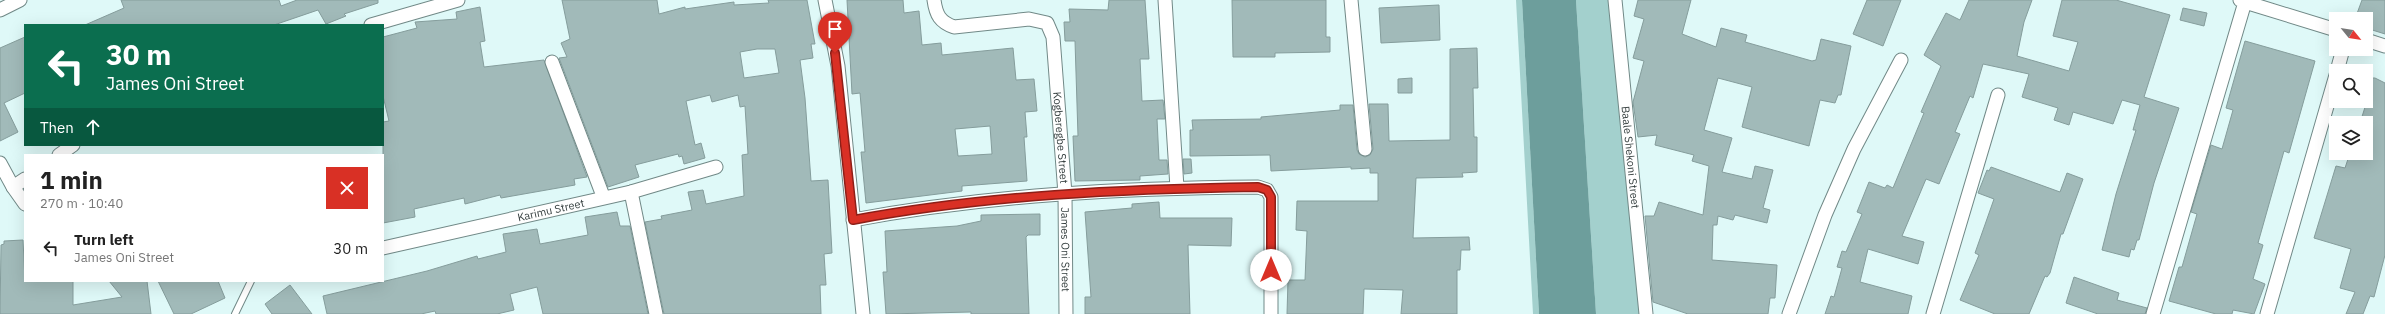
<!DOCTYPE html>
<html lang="en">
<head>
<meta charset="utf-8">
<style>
  body { margin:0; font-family:"IBM Plex Sans",sans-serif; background:#f2f2f2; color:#222; height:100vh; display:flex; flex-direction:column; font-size:15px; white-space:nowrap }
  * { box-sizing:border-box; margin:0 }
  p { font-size:13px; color:#767676 }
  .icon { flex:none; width:22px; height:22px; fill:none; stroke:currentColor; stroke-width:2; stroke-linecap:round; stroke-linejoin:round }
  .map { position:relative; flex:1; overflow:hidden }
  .details { position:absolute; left:24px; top:154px; width:360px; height:128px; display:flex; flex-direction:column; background:#fff; border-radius:0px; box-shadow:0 4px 16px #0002 }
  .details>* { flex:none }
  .guide { position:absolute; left:24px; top:24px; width:360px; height:122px; border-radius:0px; box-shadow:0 4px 16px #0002; background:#0b6e4f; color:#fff; overflow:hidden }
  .needle { width:26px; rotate:120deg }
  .tools { position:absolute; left:2329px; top:12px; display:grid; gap:8px }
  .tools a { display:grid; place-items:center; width:44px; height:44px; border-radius:0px; background:#fff; box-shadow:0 4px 16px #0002; font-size:20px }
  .pin { position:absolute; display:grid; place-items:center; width:34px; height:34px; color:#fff; margin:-41px -17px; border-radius:50% 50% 50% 0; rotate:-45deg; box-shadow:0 0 4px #0007 }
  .pin .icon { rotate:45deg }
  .me { position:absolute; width:44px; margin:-22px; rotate:0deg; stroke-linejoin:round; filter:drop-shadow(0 0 3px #0008) }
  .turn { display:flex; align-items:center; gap:14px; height:84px; padding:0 16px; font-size:18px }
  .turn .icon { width:52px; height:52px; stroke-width:2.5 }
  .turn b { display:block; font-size:28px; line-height:34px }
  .then { display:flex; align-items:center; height:38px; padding:0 16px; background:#0003; gap:8px; font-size:15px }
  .round { display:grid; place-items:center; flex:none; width:42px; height:42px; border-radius:0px; background:#f2f2f2 }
  .overview { display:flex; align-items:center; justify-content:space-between; height:68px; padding:0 16px }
  h1 { font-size:24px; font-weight:700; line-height:30px }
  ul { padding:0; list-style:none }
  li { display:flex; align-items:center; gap:12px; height:52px; padding:0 16px }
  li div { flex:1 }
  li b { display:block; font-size:15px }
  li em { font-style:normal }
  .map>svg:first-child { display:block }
  .green { fill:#a3d0cd }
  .water { fill:#6d9e9c }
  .building { fill:#a1bab9; stroke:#859d9c; fill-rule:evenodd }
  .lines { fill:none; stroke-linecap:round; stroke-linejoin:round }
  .lane-casing { stroke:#718987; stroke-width:8 }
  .street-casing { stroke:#718987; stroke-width:15 }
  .lane { stroke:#fff; stroke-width:6 }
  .street { stroke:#fff; stroke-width:13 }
  .route-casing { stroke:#8d1f18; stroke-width:10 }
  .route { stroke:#d93025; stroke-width:7 }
  .labels { text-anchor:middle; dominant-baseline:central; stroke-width:3; stroke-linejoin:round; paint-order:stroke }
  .street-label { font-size:11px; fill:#353f3f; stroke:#dff9f8 }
</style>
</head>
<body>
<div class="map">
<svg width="2385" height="314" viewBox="0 0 2385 314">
  <rect width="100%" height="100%" fill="#dff9f8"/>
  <path class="green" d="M 1516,0 L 1522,0 L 1539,314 L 1533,314 Z
    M 1576,0 L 1614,0 L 1640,314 L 1596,314 Z"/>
  <path class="water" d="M 1522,0 L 1576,0 L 1596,314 L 1539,314 Z"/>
  <path class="building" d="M 121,0 L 279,0 L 281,6 L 297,0 L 378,0 L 378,3 L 344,14 L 346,16 L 326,24 L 318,10 L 274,25 L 85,25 L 124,8 Z
    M 562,0 L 657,0 L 659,14 L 685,7 L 685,9 L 734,2 L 734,5 L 769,3 L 768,0 L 807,0 L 815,44 L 811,44 L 813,58 L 800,60 L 805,98 L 811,181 L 828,180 L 832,253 L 824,254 L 826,285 L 820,285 L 821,314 L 664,314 L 645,222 L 662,219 L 661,216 L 692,210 L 688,192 L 703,190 L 706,204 L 744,196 L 742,155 L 748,154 L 745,106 L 740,107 L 738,95 L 712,102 L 710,95 L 686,101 L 695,145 L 701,143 L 705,158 L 684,164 L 682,156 L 679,157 L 678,154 L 635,165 L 639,177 L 608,187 L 559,58 L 567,57 L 561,43 L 570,39 ZM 757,49 L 775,49 L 779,73 L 744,78 L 740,52 Z
    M 847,0 L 903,0 L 904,13 L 919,11 L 922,45 L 941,43 L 942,55 L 1013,48 L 1016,80 L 1034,79 L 1037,111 L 1025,112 L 1027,137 L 1024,137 L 1027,181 L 962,186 L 962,191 L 866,203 L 861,152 L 865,152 L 860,93 L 852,94 ZM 990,126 L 992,154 L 958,156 L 955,129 Z
    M 1109,0 L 1145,0 L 1149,59 L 1140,59 L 1142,101 L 1163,100 L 1165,119 L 1157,119 L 1159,160 L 1167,160 L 1168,174 L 1140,176 L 1140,180 L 1075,181 L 1073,136 L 1078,136 L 1075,41 L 1065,41 L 1064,22 L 1070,22 L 1069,9 L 1108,10 Z
    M 1232,0 L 1326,0 L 1326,37 L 1330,37 L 1330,52 L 1275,53 L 1275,57 L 1233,57 Z
    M 1638,0 L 1691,0 L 1682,34 L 1716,47 L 1721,28 L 1747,35 L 1745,42 L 1812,61 L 1816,60 L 1821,39 L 1851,46 L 1841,95 L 1838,95 L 1835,103 L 1820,100 L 1809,146 L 1742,127 L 1752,87 L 1718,78 L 1704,130 L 1732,138 L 1722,172 L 1752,179 L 1755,166 L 1773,170 L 1763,208 L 1770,210 L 1767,223 L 1735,215 L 1733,220 L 1718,216 L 1717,225 L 1713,225 L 1712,260 L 1777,265 L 1775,298 L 1770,298 L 1768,314 L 1688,314 L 1653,302 L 1645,216 L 1654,216 L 1659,202 L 1703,215 L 1709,166 L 1692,161 L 1694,155 L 1655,145 L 1657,135 L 1638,137 L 1633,102 L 1644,61 L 1633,58 L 1644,19 L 1634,16 Z
    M 1867,0 L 1901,0 L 1883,46 L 1853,34 Z
    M 1969,0 L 2032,0 L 2024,22 L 2017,56 L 2069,71 L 2078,42 L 2053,36 L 2062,0 L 2116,0 L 2170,15 L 2144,97 L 2179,108 L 2154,183 L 2139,240 L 2137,240 L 2134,250 L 2131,249 L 2129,257 L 2102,250 L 2116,194 L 2136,130 L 2133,130 L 2140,105 L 2122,100 L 2113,124 L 2073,112 L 2069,125 L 2054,120 L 2058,108 L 2022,97 L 2029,74 L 1983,64 L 1973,98 L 1970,96 L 1955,132 L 1960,134 L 1939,184 L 1926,179 L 1902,236 L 1924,242 L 1918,264 L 1868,249 L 1860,282 L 1912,296 L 1908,314 L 1825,314 L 1831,296 L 1834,297 L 1842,268 L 1837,267 L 1842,251 L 1846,252 L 1862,214 L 1857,212 L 1869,182 L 1885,188 L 1887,185 L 1893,188 L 1924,113 L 1921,112 L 1941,66 L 1924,55 L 1946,13 L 1960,20 Z
    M 2362,0 L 2385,0 L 2385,34 L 2366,28 L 2366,19 L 2355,19 Z
    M 1439,5 L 1440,40 L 1381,43 L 1379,8 Z
    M 480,7 L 485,41 L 480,42 L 484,67 L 544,60 L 587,177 L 574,179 L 575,185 L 501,198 L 500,195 L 465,204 L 464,198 L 414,209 L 415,217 L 383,223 L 383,122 L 389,121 L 383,96 L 383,37 L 417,28 L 415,22 L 457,19 L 456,12 Z
    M 2183,8 L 2207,13 L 2204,26 L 2180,20 Z
    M 25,37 L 25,93 L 4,103 L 18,132 L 0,141 L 0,48 Z
    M 2245,41 L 2315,61 L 2289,153 L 2284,151 L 2258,243 L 2263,245 L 2253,279 L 2265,284 L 2254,314 L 2233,310 L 2232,314 L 2216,314 L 2169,301 L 2179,267 L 2182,267 L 2197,214 L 2191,212 L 2211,145 L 2222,149 L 2233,110 L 2226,108 Z
    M 1477,48 L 1478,88 L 1473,88 L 1474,137 L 1477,137 L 1477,172 L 1462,173 L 1463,177 L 1416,178 L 1413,238 L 1469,237 L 1470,250 L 1461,250 L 1460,270 L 1457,270 L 1457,314 L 1401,314 L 1403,290 L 1364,289 L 1363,314 L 1287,314 L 1288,280 L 1305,280 L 1307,231 L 1296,230 L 1297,201 L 1378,201 L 1378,173 L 1370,173 L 1370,168 L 1351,169 L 1351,167 L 1271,171 L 1270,155 L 1190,156 L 1190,130 L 1193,130 L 1192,120 L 1261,119 L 1261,117 L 1340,110 L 1340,105 L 1353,105 L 1357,150 L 1359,154 L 1365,157 L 1370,155 L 1373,149 L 1369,104 L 1388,104 L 1389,141 L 1450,140 L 1450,49 Z
    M 1412,78 L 1412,93 L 1398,93 L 1398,79 Z
    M 2366,78 L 2375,78 L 2385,83 L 2385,255 L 2374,297 L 2370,296 L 2363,314 L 2346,314 L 2355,292 L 2340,288 L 2351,249 L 2314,238 L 2336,166 L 2345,168 L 2350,153 L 2366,153 L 2366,123 L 2360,123 L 2366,104 Z
    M 1183,159 L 1191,159 L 1192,173 L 1184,174 Z
    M 1991,167 L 2060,192 L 2067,173 L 2083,179 L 2063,234 L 2061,234 L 2050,273 L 2047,277 L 2045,276 L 2029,314 L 1995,314 L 1960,300 L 1979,255 L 1975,253 L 1994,199 L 1978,193 L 1987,170 L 1989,171 Z
    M 1159,202 L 1160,218 L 1232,218 L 1231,246 L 1188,245 L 1190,314 L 1085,314 L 1085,297 L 1091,297 L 1085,212 L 1132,208 L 1132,204 Z
    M 617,212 L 620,226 L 630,226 L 648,314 L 543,314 L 537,287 L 510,294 L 514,310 L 497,314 L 436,314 L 435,311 L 421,314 L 327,314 L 323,296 L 427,271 L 477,256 L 478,259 L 506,252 L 503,234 L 537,229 L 540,244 L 588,235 L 585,217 Z
    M 1040,214 L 1040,235 L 1028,235 L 1026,237 L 1029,314 L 971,314 L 971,312 L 886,314 L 883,272 L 887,272 L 885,231 L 957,226 L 981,221 L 981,215 Z
    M 23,240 L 25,281 L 73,281 L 73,305 L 122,297 L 109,281 L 147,281 L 151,314 L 0,314 L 1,245 L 4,244 L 4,241 Z
    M 2074,277 L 2119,293 L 2117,300 L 2147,308 L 2145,314 L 2098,314 L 2066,303 Z
    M 158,281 L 218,281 L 225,298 L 191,314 L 174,314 Z
    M 290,285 L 312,314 L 272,314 L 265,304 Z"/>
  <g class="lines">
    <g class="lane-casing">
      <path id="lane" d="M 235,314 L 251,281"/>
    </g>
    <g class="street-casing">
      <g id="street">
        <path d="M 825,0 L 838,66 L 863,314"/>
        <path id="s1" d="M 934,0 C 936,15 940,22 954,27 L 1029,19 L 1047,23 L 1053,37 L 1065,194 L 1066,314"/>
        <path d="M 1165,0 L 1177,188"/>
        <path d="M 1351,0 L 1365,149"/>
        <path id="s2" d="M 1615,0 L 1646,314"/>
        <path d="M 2245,2 L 2336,30"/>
        <path d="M 0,10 L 20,0"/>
        <path d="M 371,25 L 458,0"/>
        <path d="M 2366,40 L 2385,46"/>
        <path d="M 552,62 L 603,196"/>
        <path d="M 2337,71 L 2343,49"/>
        <path d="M 59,155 L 73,145"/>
        <path d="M 0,163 L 13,187 L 25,204"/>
        <path d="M 13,187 L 25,179"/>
        <path d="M 631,192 L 656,314"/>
        <path d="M 853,220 C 986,195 1123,188 1258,187 L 1267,190 L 1271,197 L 1271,314"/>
        <path id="s3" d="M 383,248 L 631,192 L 716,167"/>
        <path d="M 1789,314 L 1825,215 L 1854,149 L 1901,60"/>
        <path d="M 1933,314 L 1998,95"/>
        <path d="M 2153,314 L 2245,2 L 2240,0"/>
        <path d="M 2267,314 L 2336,75"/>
      </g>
    </g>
    <use href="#lane" class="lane"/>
    <use href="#street" class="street"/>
  </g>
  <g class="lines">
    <g class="route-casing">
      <path id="route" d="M 835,53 L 853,220 C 986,195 1123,189 1258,187 L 1267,190 L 1271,197 L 1271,270"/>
    </g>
    <use href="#route" class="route"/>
  </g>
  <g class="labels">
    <g class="street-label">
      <text stroke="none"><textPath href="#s1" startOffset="246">Kogberegbe Street</textPath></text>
      <text stroke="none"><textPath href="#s2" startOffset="158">Baale Shekoni Street</textPath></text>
      <text stroke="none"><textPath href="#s3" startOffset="172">Karimu Street</textPath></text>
      <text stroke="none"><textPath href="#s1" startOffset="358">James Oni Street</textPath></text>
    </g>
  </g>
</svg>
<div class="tools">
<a><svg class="needle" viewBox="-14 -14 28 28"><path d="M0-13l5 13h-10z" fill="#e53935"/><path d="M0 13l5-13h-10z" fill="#767676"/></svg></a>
<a><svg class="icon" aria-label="search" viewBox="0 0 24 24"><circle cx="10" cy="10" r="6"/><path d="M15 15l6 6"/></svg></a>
<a><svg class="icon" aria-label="layers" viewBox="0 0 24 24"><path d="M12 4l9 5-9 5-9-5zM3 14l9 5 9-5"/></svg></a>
</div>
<div class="pin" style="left:835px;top:53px;background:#d93025"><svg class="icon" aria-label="arrive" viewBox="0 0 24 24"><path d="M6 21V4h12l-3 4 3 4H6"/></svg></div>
<svg class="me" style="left:1271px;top:270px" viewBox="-20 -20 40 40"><circle r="19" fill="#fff"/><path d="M0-13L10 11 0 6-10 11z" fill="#d93025"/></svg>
<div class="guide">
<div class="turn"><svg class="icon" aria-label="left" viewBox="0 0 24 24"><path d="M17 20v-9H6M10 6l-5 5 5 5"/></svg><div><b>30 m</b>James Oni Street</div></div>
<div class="then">Then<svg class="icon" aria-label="ahead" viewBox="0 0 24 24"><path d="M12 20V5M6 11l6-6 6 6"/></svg></div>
</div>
<section class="details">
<div class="overview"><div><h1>1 min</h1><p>270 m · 10:40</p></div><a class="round" style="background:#d93025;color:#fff"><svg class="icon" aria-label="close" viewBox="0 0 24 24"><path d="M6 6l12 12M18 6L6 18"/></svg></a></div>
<ul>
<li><svg class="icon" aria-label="left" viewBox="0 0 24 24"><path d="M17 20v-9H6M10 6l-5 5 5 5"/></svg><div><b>Turn left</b><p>James Oni Street</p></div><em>30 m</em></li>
</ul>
</section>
</div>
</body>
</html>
